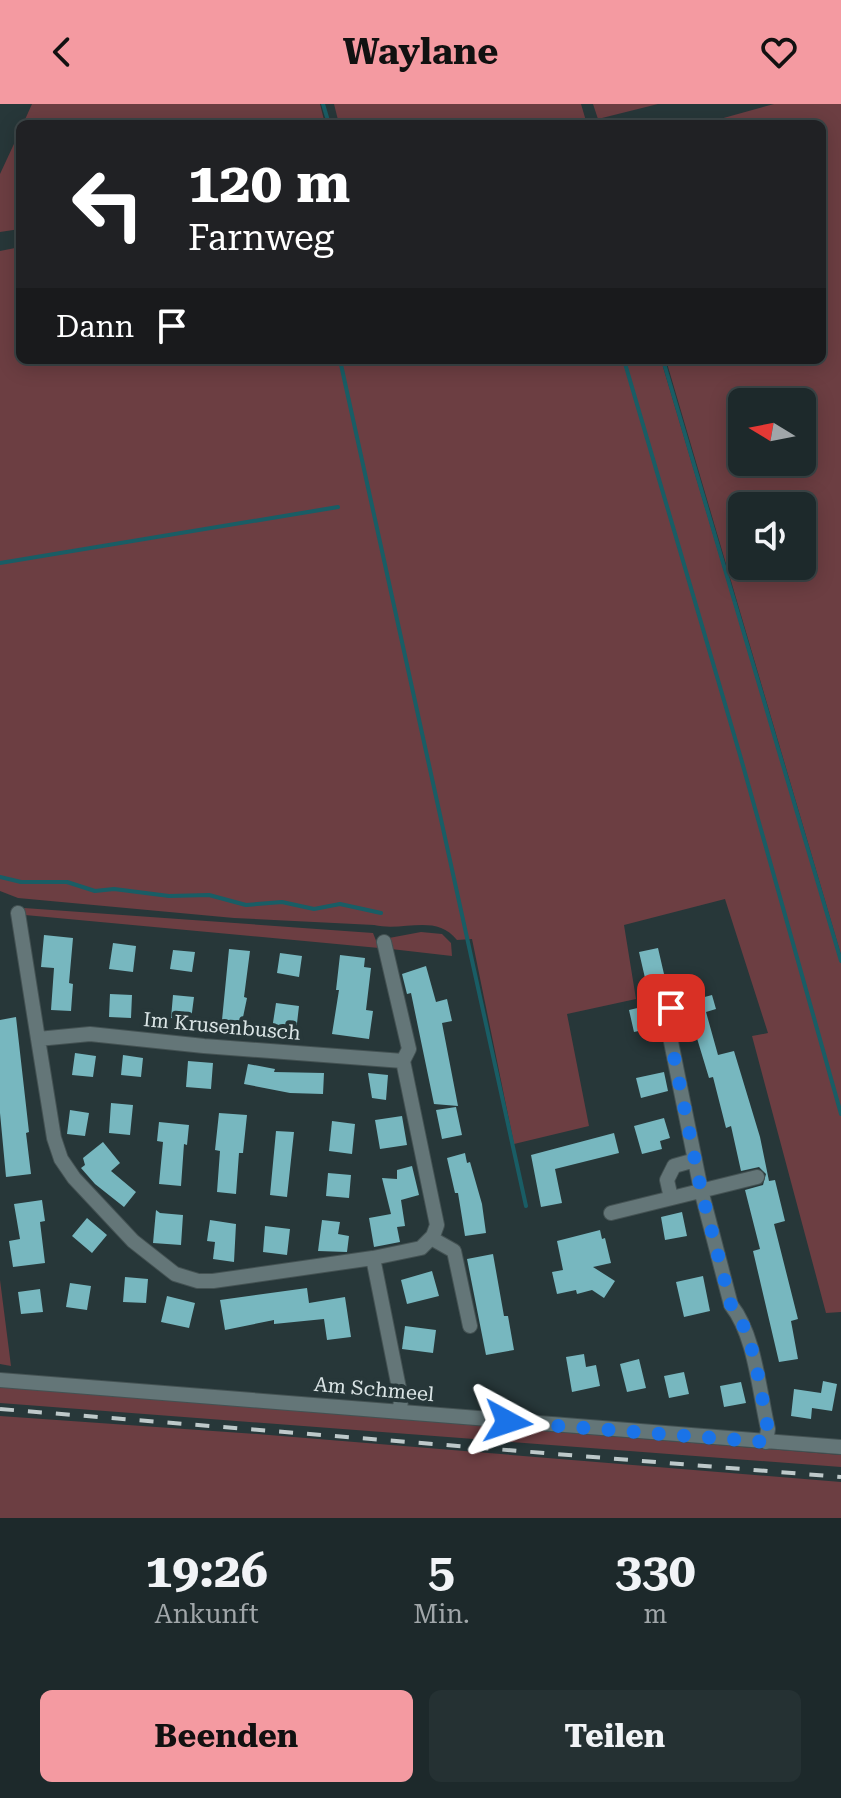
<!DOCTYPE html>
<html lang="de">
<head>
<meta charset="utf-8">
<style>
  body { margin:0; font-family:"Roboto Serif",serif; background:#253133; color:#f1f3f6; height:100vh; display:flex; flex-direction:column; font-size:30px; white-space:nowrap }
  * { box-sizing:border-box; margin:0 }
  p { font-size:26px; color:#a0a6a9 }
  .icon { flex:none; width:44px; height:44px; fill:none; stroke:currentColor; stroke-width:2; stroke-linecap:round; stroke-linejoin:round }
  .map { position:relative; height:1414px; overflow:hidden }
  .sheet { display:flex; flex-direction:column; background:#1d292b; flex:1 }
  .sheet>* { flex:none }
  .hud { position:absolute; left:16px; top:16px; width:810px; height:244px; border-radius:12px; box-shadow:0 4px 20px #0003,0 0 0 2px #3b4547; background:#202124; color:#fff; overflow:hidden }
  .needle { width:52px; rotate:280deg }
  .tools { position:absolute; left:728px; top:284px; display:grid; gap:16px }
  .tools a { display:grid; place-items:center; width:88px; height:88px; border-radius:12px; background:#1d292b; box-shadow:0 4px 20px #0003,0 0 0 2px #3b4547; font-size:40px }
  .pin { position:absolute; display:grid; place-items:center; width:68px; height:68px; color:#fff; margin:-34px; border-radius:16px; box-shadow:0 4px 12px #0006 }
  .me { position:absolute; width:88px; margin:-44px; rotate:95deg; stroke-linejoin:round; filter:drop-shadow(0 0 6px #0008) }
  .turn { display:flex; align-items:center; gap:28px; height:168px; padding:0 40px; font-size:36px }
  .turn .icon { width:104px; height:104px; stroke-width:2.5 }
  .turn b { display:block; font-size:56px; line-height:68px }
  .then { display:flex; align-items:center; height:76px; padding:0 40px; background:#0003; gap:16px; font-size:30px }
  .eta { display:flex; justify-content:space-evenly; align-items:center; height:136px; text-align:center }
  .eta b { font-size:48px; font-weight:700; line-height:56px }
  .button { display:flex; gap:16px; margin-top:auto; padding:16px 40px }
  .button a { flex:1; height:92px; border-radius:12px; background:#f49aa1; color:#111; font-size:32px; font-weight:700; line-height:92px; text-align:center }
  .button a+a { background:#253133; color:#f1f3f6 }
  header { display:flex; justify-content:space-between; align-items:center; height:104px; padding:0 40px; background:#f49aa1; color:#111; font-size:36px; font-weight:700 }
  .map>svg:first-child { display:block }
  .green { fill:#6c3e42; fill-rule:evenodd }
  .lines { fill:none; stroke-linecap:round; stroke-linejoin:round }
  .stream { stroke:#195d65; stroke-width:4 }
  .building { fill:#77b7bf }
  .minor-casing { stroke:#445253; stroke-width:16 }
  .minor { stroke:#647678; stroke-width:14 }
  .rail { stroke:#bec9ca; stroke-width:4; stroke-dasharray:14 14; stroke-linecap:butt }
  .route { stroke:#1a73e8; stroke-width:14; stroke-dasharray:0 25.2 }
  .labels { text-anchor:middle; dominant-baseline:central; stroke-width:8; stroke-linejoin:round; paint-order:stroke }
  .street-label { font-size:20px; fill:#dbe5e6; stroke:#273739 }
</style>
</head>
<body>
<header><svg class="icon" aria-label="back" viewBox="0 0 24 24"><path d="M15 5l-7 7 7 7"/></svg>Waylane<svg class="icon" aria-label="heart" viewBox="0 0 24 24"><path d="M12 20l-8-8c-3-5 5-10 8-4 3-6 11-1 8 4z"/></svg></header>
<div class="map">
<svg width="841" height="1414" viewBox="0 0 841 1414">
  <rect width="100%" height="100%" fill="#273739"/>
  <path class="green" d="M 32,0 L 320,0 L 325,20 L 23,20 Z
    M 334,0 L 581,0 L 586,17 L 572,20 L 339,20 Z
    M 593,0 L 658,0 L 598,15 Z
    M 774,0 L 841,0 L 841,851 L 666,256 L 822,256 L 822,20 L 702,20 ZM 742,298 L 802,298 L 802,358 L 742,358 ZM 742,402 L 802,402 L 802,462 L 742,462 Z
    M 20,27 L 20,125 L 0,128 L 0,70 Z
    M 20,143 L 20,256 L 661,256 L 841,859 L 841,1208 L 826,1209 L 752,932 L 768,929 L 725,795 L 624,821 L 636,895 L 567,910 L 589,1022 L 514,1040 L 472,835 L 457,836 C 436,809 404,828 374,821 L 234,814 L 18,794 L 0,787 L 0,147 Z
    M 24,804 L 373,829 L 379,844 L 25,811 Z
    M 421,828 L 442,830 L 451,839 L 452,852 L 391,845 L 389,834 Z
    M 0,1176 L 11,1262 L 0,1260 Z
    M 0,1283 L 841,1351 L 841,1363 L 0,1299 Z
    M 0,1312 L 257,1330 L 841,1378 L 841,1414 L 0,1414 Z"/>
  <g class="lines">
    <path class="stream" d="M 323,0 L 329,20
      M 340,256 L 526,1102
      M 624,256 L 740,651 L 841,1010
      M 663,256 L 841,857
      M 0,459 L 338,403
      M 0,773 L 21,778 L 67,778 L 95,787 L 114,785 L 169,792 L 209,791 L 246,801 L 282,798 L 314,805 L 340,800 L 381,809"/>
  </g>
  <path class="building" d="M 44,831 L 73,834 L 69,879 L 73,880 L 71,907 L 51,906 L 54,864 L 41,863 Z
    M 113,839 L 136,842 L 133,868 L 109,865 Z
    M 658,844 L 664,870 L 645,874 L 639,848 Z
    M 229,845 L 250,847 L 244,893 L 247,894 L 242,918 L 222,916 Z
    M 173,846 L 195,848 L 192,868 L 170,865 Z
    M 280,849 L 302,852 L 299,873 L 277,869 Z
    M 340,851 L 365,854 L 364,863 L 371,864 L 366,906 L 373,907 L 369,935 L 332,930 L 339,886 L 336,886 Z
    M 426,862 L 436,898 L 447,895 L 452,917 L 442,919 L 458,1002 L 434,1000 L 411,889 L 407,890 L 402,870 Z
    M 110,890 L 132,891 L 131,914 L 109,913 Z
    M 173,891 L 194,893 L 191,916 L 171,914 Z
    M 712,891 L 716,905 L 706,908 L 718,951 L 734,947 L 760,1033 L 769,1077 L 775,1076 L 785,1117 L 774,1120 L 798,1215 L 791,1217 L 798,1255 L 779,1258 L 753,1147 L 760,1145 L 745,1086 L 763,1081 L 766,1070 L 759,1063 L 741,1067 L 731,1022 L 726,1024 L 713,973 L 709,974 L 686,898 Z
    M 276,899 L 299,902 L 296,928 L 272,925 Z
    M 646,902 L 652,924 L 634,928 L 629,906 Z
    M 16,913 L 29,1028 L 26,1029 L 31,1070 L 6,1073 L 0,1009 L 0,916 Z
    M 75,949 L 96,952 L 93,973 L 72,971 Z
    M 123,951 L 143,954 L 141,973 L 121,971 Z
    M 188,957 L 213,959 L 211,985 L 186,983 Z
    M 248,960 L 275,965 L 274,968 L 324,969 L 323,990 L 290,989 L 244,980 Z
    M 664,968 L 668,987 L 641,994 L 636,974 Z
    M 368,969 L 388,971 L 386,996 L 372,994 Z
    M 111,999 L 133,1001 L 130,1031 L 109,1029 Z
    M 456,1003 L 462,1031 L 442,1035 L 436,1006 Z
    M 70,1006 L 89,1009 L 85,1032 L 67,1030 Z
    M 219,1009 L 247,1011 L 243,1049 L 239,1049 L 236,1090 L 217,1088 L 220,1047 L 215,1046 Z
    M 402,1012 L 407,1041 L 380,1045 L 375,1016 Z
    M 664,1014 L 670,1034 L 660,1037 L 662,1045 L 642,1050 L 634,1022 Z
    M 332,1017 L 355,1020 L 352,1050 L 329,1047 Z
    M 159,1018 L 189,1021 L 187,1041 L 184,1040 L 181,1082 L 159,1080 L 163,1038 L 157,1037 Z
    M 276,1027 L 294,1028 L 287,1093 L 270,1091 Z
    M 614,1029 L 619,1049 L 555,1065 L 562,1099 L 541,1103 L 531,1051 Z
    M 103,1038 L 120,1059 L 111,1067 L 136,1088 L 124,1103 L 95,1080 L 81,1064 L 85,1061 L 83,1054 Z
    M 465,1049 L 467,1059 L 470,1058 L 482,1100 L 486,1129 L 465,1132 L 458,1089 L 455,1089 L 447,1054 Z
    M 412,1062 L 419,1091 L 401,1096 L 405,1122 L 397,1123 L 400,1138 L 374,1143 L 369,1114 L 391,1110 L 382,1074 L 397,1075 L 397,1066 Z
    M 328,1069 L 351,1071 L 349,1094 L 326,1092 Z
    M 42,1096 L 45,1117 L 40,1118 L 45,1159 L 13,1163 L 9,1137 L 20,1135 L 14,1100 Z
    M 156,1106 L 160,1109 L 183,1111 L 181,1141 L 153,1139 Z
    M 682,1108 L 687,1132 L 665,1136 L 661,1113 Z
    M 87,1114 L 107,1131 L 92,1149 L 72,1132 Z
    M 210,1116 L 236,1120 L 234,1158 L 213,1155 L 215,1138 L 207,1137 Z
    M 322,1116 L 340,1118 L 338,1130 L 349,1132 L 347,1148 L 318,1147 Z
    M 265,1122 L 290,1125 L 287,1151 L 263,1148 Z
    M 600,1126 L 602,1135 L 605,1134 L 611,1159 L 593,1163 L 615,1177 L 604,1194 L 592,1186 L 577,1190 L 576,1186 L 557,1190 L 552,1168 L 563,1166 L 557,1137 Z
    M 493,1150 L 504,1212 L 508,1212 L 514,1246 L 486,1251 L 467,1155 Z
    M 432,1167 L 439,1192 L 407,1200 L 401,1176 Z
    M 703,1172 L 710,1207 L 684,1213 L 676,1178 Z
    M 125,1173 L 148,1175 L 146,1199 L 123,1198 Z
    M 70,1179 L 91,1182 L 87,1206 L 66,1203 Z
    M 307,1184 L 309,1199 L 345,1193 L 351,1233 L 327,1236 L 324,1215 L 274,1220 L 274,1216 L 225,1226 L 220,1196 Z
    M 40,1185 L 43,1208 L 21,1210 L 18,1188 Z
    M 167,1192 L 195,1199 L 189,1224 L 161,1218 Z
    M 405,1222 L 436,1226 L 433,1249 L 402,1245 Z
    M 584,1250 L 586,1263 L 596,1261 L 600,1282 L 572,1288 L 566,1253 Z
    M 639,1255 L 646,1284 L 627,1288 L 620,1260 Z
    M 684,1268 L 689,1290 L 669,1294 L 664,1272 Z
    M 823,1277 L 837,1280 L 832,1307 L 812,1304 L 811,1315 L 791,1312 L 794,1285 L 821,1289 Z
    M 741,1278 L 746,1299 L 724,1303 L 720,1282 Z"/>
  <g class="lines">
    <g class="minor-casing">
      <path id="minor" d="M 18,809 L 38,935
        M 384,838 L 409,945 L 403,957 L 437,1121 L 433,1132 L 421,1144 L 373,1154 L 213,1177 L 198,1177 L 175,1170 L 133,1137 L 74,1074 L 61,1055 L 54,1034 L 38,935 L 90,930 L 204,942 L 403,957
        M 671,904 L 669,928 L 701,1086 L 731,1201 C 755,1231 759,1287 768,1325 L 766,1338
        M 671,1094 L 667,1076 L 674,1062 L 695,1056
        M 611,1109 L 757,1073
        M 431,1134 L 454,1147 L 470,1222
        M 373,1154 L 401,1294 L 400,1307
        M 0,1276 L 841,1343"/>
    </g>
    <use href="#minor" class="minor"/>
    <path class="rail" d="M 0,1305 L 841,1373"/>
  </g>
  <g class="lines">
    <path class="route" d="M 508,1318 L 766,1338 L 768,1325 C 760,1287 755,1231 731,1201 L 701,1086 L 669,928 L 671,904"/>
  </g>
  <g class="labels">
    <g class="street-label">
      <text transform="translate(222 922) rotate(5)">Im Krusenbusch</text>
      <text transform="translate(374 1285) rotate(5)">Am Schmeel</text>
    </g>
  </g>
</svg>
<div class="tools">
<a><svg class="needle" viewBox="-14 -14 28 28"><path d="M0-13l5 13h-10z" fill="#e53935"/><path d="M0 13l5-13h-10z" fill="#a0a6a9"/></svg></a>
<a><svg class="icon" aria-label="sound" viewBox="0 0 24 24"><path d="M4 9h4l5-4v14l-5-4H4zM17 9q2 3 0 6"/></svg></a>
</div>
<div class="pin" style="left:671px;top:904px;background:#d93025"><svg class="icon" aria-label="arrive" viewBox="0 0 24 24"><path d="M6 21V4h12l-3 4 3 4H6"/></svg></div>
<svg class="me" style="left:508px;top:1318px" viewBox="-20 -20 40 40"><path d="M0-17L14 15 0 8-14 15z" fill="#1a73e8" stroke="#fff" stroke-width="4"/></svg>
<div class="hud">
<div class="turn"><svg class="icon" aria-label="left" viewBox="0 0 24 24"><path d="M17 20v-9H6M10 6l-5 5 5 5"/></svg><div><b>120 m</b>Farnweg</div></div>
<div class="then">Dann<svg class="icon" aria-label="arrive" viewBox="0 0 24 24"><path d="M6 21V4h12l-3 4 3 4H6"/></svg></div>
</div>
</div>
<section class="sheet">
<div class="eta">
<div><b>19:26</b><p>Ankunft</p></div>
<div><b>5</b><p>Min.</p></div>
<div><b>330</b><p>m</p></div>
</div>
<div class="button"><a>Beenden</a><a>Teilen</a></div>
</section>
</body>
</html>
